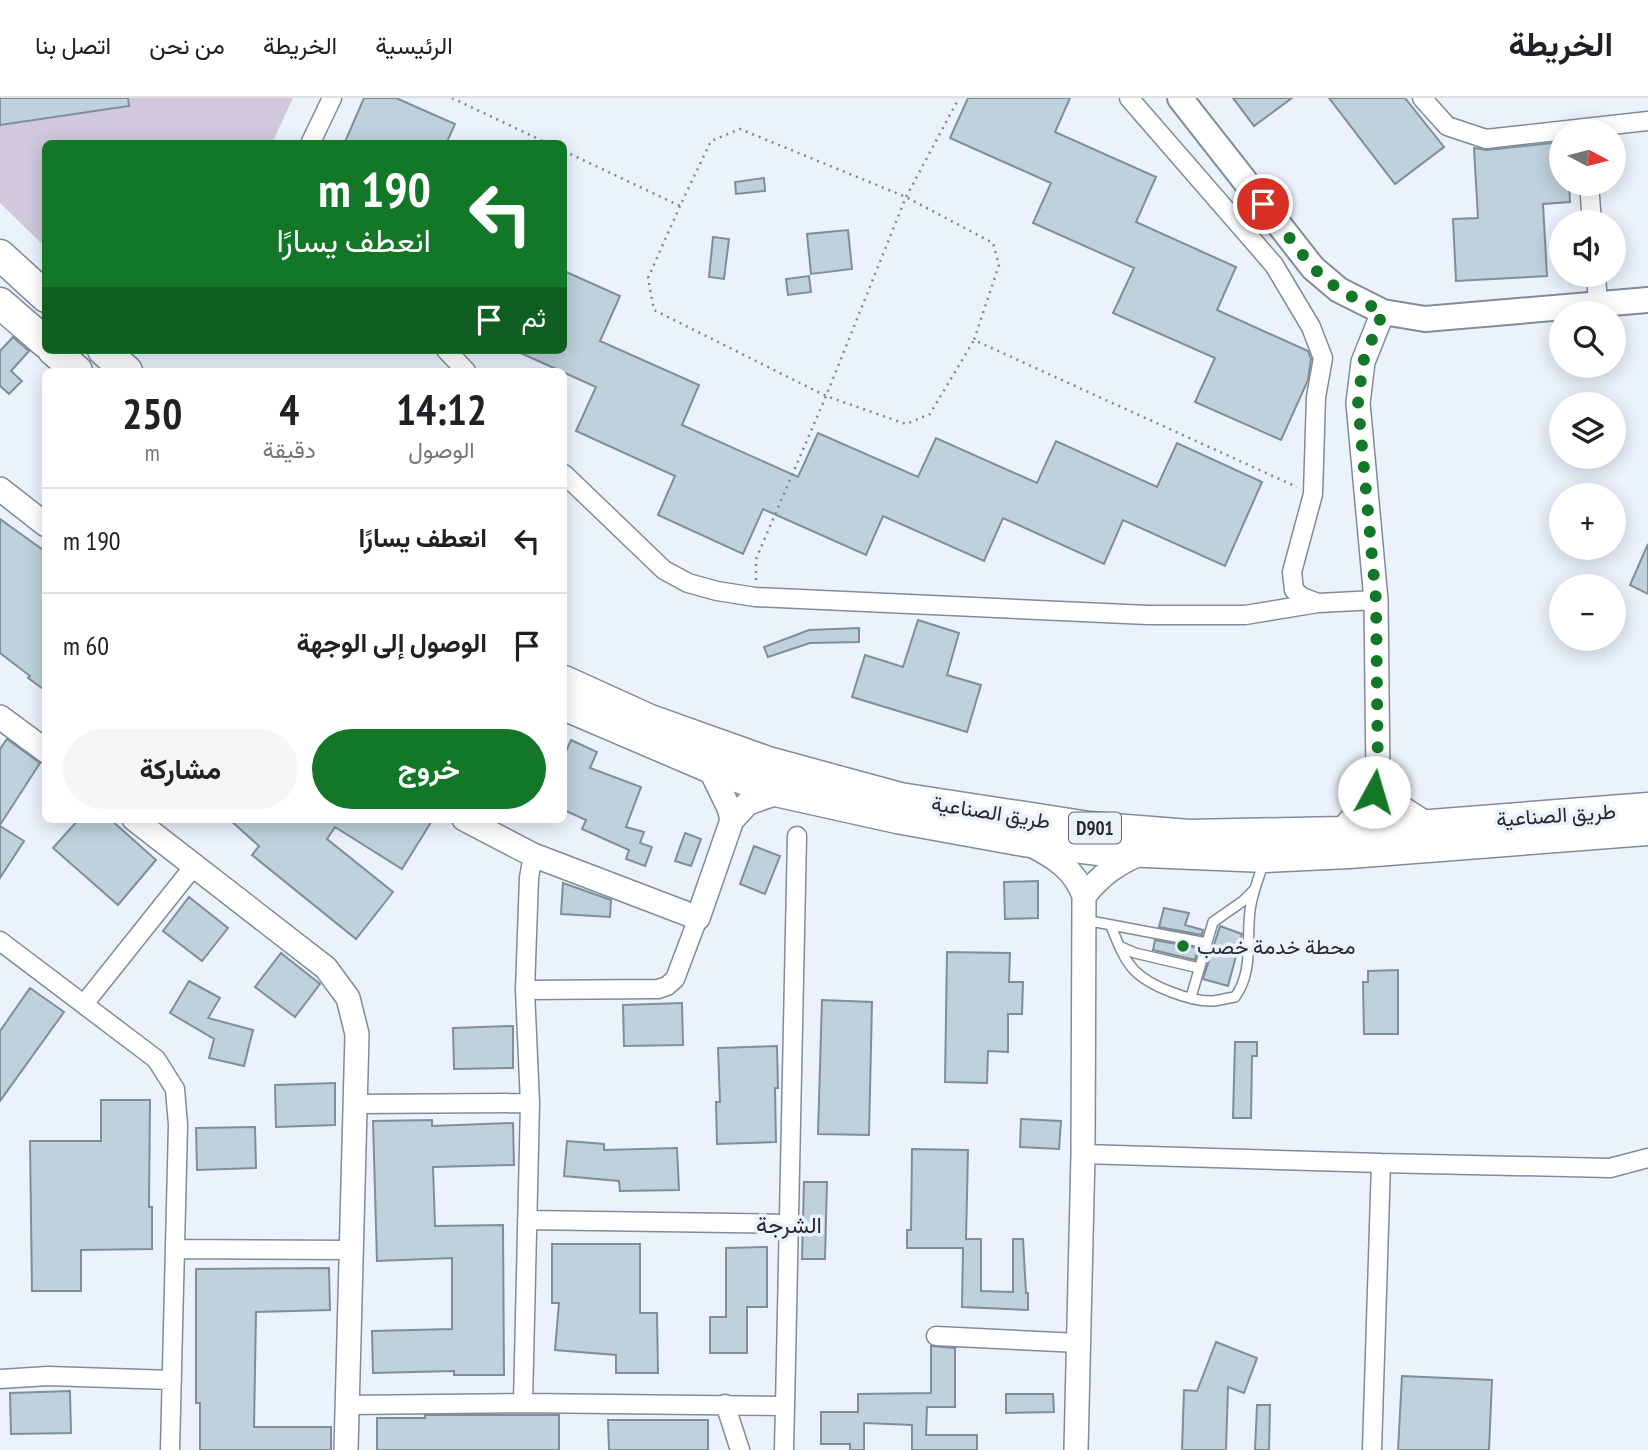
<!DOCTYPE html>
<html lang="ar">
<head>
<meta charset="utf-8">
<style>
  body { margin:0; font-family:"PT Sans Narrow",Vazirmatn,sans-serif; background:#f6f6f6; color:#202124; direction:rtl; height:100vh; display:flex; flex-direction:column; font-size:26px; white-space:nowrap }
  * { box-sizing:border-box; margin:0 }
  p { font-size:23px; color:#757577 }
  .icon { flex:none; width:38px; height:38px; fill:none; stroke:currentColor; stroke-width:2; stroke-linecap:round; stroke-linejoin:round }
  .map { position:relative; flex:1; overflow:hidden; direction:ltr }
  .drawer { position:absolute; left:42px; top:270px; width:525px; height:455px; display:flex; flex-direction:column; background:#fff; border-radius:10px; box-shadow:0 4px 18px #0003; direction:rtl }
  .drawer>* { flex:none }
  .guide { position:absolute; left:42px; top:42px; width:525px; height:214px; border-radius:10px; box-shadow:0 4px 18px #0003; direction:rtl; background:#137728; color:#fff; overflow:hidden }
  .needle { width:46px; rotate:97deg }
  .fabs { position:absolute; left:1549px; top:21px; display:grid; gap:14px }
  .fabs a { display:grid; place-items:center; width:77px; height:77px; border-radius:50%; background:#fff; box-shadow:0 4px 18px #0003; font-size:35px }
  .pin { position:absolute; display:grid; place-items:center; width:60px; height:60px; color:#fff; margin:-30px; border:4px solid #fff; border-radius:50%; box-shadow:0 2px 7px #0007 }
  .me { position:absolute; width:77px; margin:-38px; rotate:6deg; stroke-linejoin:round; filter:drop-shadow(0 0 5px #0008) }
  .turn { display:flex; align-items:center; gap:24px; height:147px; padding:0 21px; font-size:32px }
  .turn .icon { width:91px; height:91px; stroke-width:2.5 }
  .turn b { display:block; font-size:49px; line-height:60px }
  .then { display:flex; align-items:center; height:66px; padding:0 21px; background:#0003; gap:14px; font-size:26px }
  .eta { display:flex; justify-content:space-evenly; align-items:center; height:119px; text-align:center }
  .eta b { font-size:42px; font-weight:700; line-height:49px }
  .button { display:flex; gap:14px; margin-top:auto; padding:14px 21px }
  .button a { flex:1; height:80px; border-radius:42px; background:#137728; color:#fff; font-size:28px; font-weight:700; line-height:80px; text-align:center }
  .button a+a { background:#f6f6f6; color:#202124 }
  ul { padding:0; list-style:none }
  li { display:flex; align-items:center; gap:21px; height:105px; padding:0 21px; border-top:2px solid #e0e0e0 }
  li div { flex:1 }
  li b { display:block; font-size:26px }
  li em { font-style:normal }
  header { display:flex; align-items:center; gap:42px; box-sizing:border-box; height:98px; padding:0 35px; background:#fff; border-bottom:2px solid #e0e0e0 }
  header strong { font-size:33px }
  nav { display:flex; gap:38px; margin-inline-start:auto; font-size:24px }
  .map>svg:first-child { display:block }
  .green { fill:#d0c9dd }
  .building { fill:#bed1dc; stroke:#7e8f9a; stroke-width:2 }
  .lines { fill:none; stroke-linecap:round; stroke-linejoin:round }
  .service-casing { stroke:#818b9a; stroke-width:12 }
  .minor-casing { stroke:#818b9a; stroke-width:21 }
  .tertiary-casing { stroke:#818b9a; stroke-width:26 }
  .secondary-casing { stroke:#818b9a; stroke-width:28 }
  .trunk-casing { stroke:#818b9a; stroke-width:33 }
  .path { stroke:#838890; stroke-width:2.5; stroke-dasharray:2 5; stroke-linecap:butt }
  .service { stroke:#fff; stroke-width:9 }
  .minor { stroke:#fff; stroke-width:18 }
  .tertiary { stroke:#fff; stroke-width:23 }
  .secondary { stroke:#fff; stroke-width:24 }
  .trunk { stroke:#fff; stroke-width:30 }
  .route { stroke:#137728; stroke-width:12; stroke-dasharray:0 21.6 }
  .poi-dot { fill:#137728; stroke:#ebf2fc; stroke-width:2.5 }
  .labels { text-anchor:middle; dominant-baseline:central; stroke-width:7; stroke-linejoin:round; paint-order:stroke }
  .shield { fill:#ebf2fc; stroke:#61666d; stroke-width:2 }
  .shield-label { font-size:19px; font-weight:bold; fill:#262a30 }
  .street-label { font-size:21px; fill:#262a30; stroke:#ebf2fc }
  .poi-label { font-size:21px; fill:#262a30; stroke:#ebf2fc; text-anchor:start }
  .neighbourhood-label { font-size:23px; fill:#262a30; stroke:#ebf2fc }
</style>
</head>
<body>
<header>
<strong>الخريطة</strong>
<nav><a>الرئيسية</a><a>الخريطة</a><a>من نحن</a><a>اتصل بنا</a></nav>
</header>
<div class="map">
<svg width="1648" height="1352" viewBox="0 0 1648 1352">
  <rect width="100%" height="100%" fill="#ebf2fc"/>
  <path class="green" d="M 0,0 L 293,0 L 272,45 L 46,46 L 45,149 L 0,105 Z"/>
  <path class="building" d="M 0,0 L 128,0 L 129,8 L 0,27 Z
    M 364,0 L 396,0 L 455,26 L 446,46 L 344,46 Z
    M 968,0 L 1070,0 L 1055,34 L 1156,79 L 1136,124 L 1236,169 L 1217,212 L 1308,253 L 1311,261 L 1308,282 L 1281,342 L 1195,304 L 1215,260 L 1113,215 L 1134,170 L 1033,125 L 1051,85 L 950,40 Z
    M 1233,0 L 1292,0 L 1254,28 Z
    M 1329,0 L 1405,0 L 1444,49 L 1395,86 Z
    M 1561,44 L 1561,86 L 1569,86 L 1570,104 L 1543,106 L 1547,178 L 1456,183 L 1453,121 L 1478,120 L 1474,50 L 1487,52 Z
    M 764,80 L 765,93 L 736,96 L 735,84 Z
    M 848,132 L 852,171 L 811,176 L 807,136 Z
    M 713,139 L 729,141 L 724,181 L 709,179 Z
    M 564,173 L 620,198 L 600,243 L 699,287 L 682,327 L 798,379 L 818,335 L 918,379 L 936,340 L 1037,385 L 1056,343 L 1157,389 L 1177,345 L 1262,384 L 1225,468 L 1123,422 L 1104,466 L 1003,420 L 984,463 L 883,418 L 866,457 L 763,411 L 743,456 L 658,417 L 675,378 L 576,333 L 596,289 L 514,252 L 564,252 Z
    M 809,178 L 811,194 L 788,197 L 786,181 Z
    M 13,239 L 29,253 L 11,273 L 22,283 L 9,296 L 0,288 L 0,253 Z
    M 0,421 L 46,454 L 46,593 L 28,580 L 30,578 L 0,555 Z
    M 1648,446 L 1648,496 L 1630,487 Z
    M 918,522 L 959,535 L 947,577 L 981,587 L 967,634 L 852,599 L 865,557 L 903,569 Z
    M 859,530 L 859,544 L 810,545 L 768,559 L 764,549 L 809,532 Z
    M 7,641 L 40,665 L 0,727 L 0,651 Z
    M 571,642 L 597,654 L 590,670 L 641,689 L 626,729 L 644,734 L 640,745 L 652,749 L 645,768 L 626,761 L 629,752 L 582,731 L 586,722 L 564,712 L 564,658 Z
    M 79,721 L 110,721 L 156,762 L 118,807 L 53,750 Z
    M 229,721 L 433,721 L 402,771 L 335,729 L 327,741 L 393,794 L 356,841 L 252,757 L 259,748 Z
    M 0,728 L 24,743 L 0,780 Z
    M 685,735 L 701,741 L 691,768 L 675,763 Z
    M 754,748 L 780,758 L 765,796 L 740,786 Z
    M 1038,783 L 1038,820 L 1005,821 L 1004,784 Z
    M 563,785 L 611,802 L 610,819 L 561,816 Z
    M 189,799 L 228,830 L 202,863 L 163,833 Z
    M 1164,810 L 1189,815 L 1185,827 L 1203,832 L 1202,837 L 1159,829 Z
    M 1220,828 L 1242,836 L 1228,888 L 1203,881 Z
    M 1155,842 L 1198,850 L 1195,862 L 1153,852 Z
    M 947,854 L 1010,855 L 1009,884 L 1023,884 L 1022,916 L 1008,916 L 1008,954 L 988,953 L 987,985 L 945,984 Z
    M 281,855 L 320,886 L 295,919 L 255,889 Z
    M 1398,872 L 1398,936 L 1364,936 L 1363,884 L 1368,884 L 1368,873 Z
    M 189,883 L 220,900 L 208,920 L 253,932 L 244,968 L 209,960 L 214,941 L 170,915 Z
    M 30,890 L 64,914 L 0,1003 L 0,933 Z
    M 822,902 L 872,904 L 869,1037 L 818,1036 Z
    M 682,905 L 683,947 L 624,948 L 623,907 Z
    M 513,928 L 513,970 L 454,971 L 453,930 Z
    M 1235,944 L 1257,944 L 1257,958 L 1252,958 L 1251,1020 L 1233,1020 Z
    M 777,948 L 778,990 L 775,990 L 776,1044 L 717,1046 L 716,1004 L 720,1004 L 718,950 Z
    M 335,985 L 335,1027 L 276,1029 L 275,987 Z
    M 101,1002 L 150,1002 L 149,1109 L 152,1109 L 152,1151 L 81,1152 L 81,1193 L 32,1193 L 30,1043 L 101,1043 Z
    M 1021,1021 L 1061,1023 L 1059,1051 L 1020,1049 Z
    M 432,1022 L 432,1028 L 513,1025 L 514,1067 L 433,1069 L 435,1128 L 503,1127 L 504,1277 L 454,1277 L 454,1273 L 373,1275 L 372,1233 L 452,1231 L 452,1160 L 377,1163 L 373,1023 Z
    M 255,1029 L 256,1070 L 197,1072 L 196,1030 Z
    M 567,1043 L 604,1046 L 604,1052 L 677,1050 L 679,1092 L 620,1093 L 619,1083 L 564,1078 Z
    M 912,1051 L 968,1052 L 966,1141 L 981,1141 L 981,1193 L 1013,1194 L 1013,1141 L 1023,1141 L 1026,1195 L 1028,1195 L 1028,1212 L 962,1209 L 963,1150 L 907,1150 L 907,1132 L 911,1132 Z
    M 804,1084 L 827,1084 L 825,1161 L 802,1161 Z
    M 552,1146 L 640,1146 L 640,1215 L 657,1215 L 658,1275 L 616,1275 L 616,1257 L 555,1252 L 559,1205 L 552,1205 Z
    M 767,1149 L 767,1209 L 747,1209 L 747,1255 L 710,1255 L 710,1219 L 726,1219 L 726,1150 Z
    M 329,1170 L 330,1212 L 256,1214 L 254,1329 L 331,1329 L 331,1352 L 200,1352 L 200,1305 L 196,1305 L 196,1171 Z
    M 1216,1244 L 1257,1260 L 1244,1295 L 1228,1289 L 1226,1352 L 1182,1352 L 1184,1292 L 1197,1293 Z
    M 931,1248 L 955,1250 L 955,1309 L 927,1309 L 926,1337 L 977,1337 L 977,1352 L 912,1352 L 912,1327 L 864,1325 L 864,1352 L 850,1352 L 850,1346 L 821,1346 L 821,1314 L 858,1314 L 858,1296 L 931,1295 Z
    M 1402,1278 L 1492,1282 L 1489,1352 L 1398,1352 Z
    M 70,1293 L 71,1335 L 11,1336 L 10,1295 Z
    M 1006,1296 L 1053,1296 L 1054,1314 L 1006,1315 Z
    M 1257,1307 L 1270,1307 L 1269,1352 L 1255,1352 Z
    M 425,1317 L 559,1317 L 559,1352 L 377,1352 L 377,1320 L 425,1320 Z
    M 608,1322 L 708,1322 L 708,1352 L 609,1352 Z"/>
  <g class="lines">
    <g class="service-casing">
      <path id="service" d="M 1085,822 L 1207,845
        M 1111,828 C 1117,843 1123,860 1134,872 C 1149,888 1191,904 1213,903 C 1220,902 1228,900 1235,899 C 1255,872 1245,836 1251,806 C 1254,791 1260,777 1264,762
        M 1121,849 L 1135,855 L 1199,870
        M 1191,899 L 1213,824 L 1243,803 L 1254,792"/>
    </g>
    <g class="minor-casing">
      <path id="minor" d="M 1129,0 L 1274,167 L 1311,229 L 1323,260 L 1316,299 L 1313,396 L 1292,474 L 1294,492 L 1302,499 L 1318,505
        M 1422,0 L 1447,28 L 1486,41 L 1648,23
        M 310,46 L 332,0
        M 1589,86 L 1592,124
        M 1596,177 L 1598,206
        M 446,252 L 466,273
        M 564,376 L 664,472 L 688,485 L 717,493 L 755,499 L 1148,517 L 1245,517 L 1318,505 L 1376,502
        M 0,843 L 156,961 L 175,991 L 178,1027 L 170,1352
        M 525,892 L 529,780 L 533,757
        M 84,906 L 194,768
        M 355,1006 L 530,1005
        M 1083,1056 L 1381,1065
        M 527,1122 L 789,1126
        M 175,1151 L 351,1152
        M 936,1238 L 1079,1245
        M 0,1281 L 48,1278 L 172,1282
        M 523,1305 L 530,1005 L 525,892 L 658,891 L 667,888 L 675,881 L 698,820
        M 725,1306 L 740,1352
        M 347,1307 L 523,1305 L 785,1308 L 797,738
        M 784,1352 L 785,1308
        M 1372,1352 L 1381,1065 L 1610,1070 L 1648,1060"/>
    </g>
    <g class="tertiary-casing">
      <path id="tertiary" d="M 0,391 L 46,427
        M 0,619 L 46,653
        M 709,669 L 729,710 L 732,722
        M 1378,681 L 1391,703 L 1427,726
        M 134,721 L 326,870 L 348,900 L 357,936 L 346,1352
        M 464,721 L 533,757 L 698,820 L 732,722 L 748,705 L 780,694
        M 1340,734 L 1369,702 L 1378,681 L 1376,502 L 1358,305 L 1363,264 L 1383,214
        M 1031,747 C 1055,759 1075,772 1084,798 L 1083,1056 L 1076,1352
        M 1084,798 C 1101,777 1117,765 1142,755"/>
    </g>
    <g class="secondary-casing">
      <path id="secondary" d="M 1180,0 L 1313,170 L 1339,192 L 1383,214 L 1425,221 L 1648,202"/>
    </g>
    <g class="trunk-casing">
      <path id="trunk" d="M 0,157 L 46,199
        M 0,205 L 46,245
        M 53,252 L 77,273
        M 103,252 L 127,273
        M 564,583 L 650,622 L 768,664 L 900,700 L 1089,729 L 1189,737 L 1340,734 L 1648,710
        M 564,607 L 709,669 L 780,694 L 897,720 L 1024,743 L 1099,752 L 1265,759 L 1349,755 L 1648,732"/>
    </g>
    <path class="path" d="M 452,0 L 549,46
      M 564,53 L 680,108 L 711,43 L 740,31 L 906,99 L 993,145 L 999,167 L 974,242 L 1297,389
      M 680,108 L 648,180 L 654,212 L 826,298 L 906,326 L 930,316 L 974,242
      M 756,482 L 756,461 L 826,298 L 906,99 L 959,0"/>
    <use href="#service" class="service"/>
    <use href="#minor" class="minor"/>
    <use href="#tertiary" class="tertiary"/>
    <use href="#secondary" class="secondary"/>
    <use href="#trunk" class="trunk"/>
  </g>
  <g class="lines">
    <path class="route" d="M 1263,106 L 1313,170 L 1339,192 L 1383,214 L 1363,264 L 1358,305 L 1376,502 L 1378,681 L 1374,694"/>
  </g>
  <circle class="poi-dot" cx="1183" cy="848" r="7"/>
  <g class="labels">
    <rect class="shield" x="1069" y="714.5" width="52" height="31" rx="5"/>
    <g class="shield-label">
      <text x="1095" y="730">D901</text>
    </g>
    <g class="street-label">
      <text transform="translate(991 714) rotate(9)">طريق الصناعية</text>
      <text transform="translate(1556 717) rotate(-4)">طريق الصناعية</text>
    </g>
    <g class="poi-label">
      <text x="1197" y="848">محطة خدمة خصب</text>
    </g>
    <g class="neighbourhood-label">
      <text x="789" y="1126">الشرجة</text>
    </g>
  </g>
</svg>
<div class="fabs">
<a><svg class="needle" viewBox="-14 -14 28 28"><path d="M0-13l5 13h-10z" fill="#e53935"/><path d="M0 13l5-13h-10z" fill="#757577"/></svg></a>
<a><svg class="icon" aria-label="sound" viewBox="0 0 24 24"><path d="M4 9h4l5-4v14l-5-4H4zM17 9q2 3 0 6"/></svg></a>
<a><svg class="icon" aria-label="search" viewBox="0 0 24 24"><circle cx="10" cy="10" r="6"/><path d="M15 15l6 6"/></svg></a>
<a><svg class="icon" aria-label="layers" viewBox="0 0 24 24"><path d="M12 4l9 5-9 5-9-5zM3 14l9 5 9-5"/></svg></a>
<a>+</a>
<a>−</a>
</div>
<div class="pin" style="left:1263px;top:106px;background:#d93025"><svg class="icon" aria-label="arrive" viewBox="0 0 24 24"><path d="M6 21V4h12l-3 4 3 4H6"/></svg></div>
<svg class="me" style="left:1374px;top:694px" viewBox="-20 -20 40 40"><circle r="19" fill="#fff"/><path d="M0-13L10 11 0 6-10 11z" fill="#137728"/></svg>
<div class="guide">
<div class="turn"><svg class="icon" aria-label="left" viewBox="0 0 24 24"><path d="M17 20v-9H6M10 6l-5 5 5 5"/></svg><div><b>190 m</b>انعطف يسارًا</div></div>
<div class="then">ثم<svg class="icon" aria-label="arrive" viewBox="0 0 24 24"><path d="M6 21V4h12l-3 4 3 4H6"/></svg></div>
</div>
<section class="drawer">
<div class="eta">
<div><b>14:12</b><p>الوصول</p></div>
<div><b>4</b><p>دقيقة</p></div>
<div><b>250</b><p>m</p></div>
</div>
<ul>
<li><svg class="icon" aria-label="left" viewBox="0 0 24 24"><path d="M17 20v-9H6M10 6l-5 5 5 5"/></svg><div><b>انعطف يسارًا</b></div><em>190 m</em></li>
<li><svg class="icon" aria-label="arrive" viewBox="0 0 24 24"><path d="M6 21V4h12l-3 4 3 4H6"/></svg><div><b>الوصول إلى الوجهة</b></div><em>60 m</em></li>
</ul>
<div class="button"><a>خروج</a><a>مشاركة</a></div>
</section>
</div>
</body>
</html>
